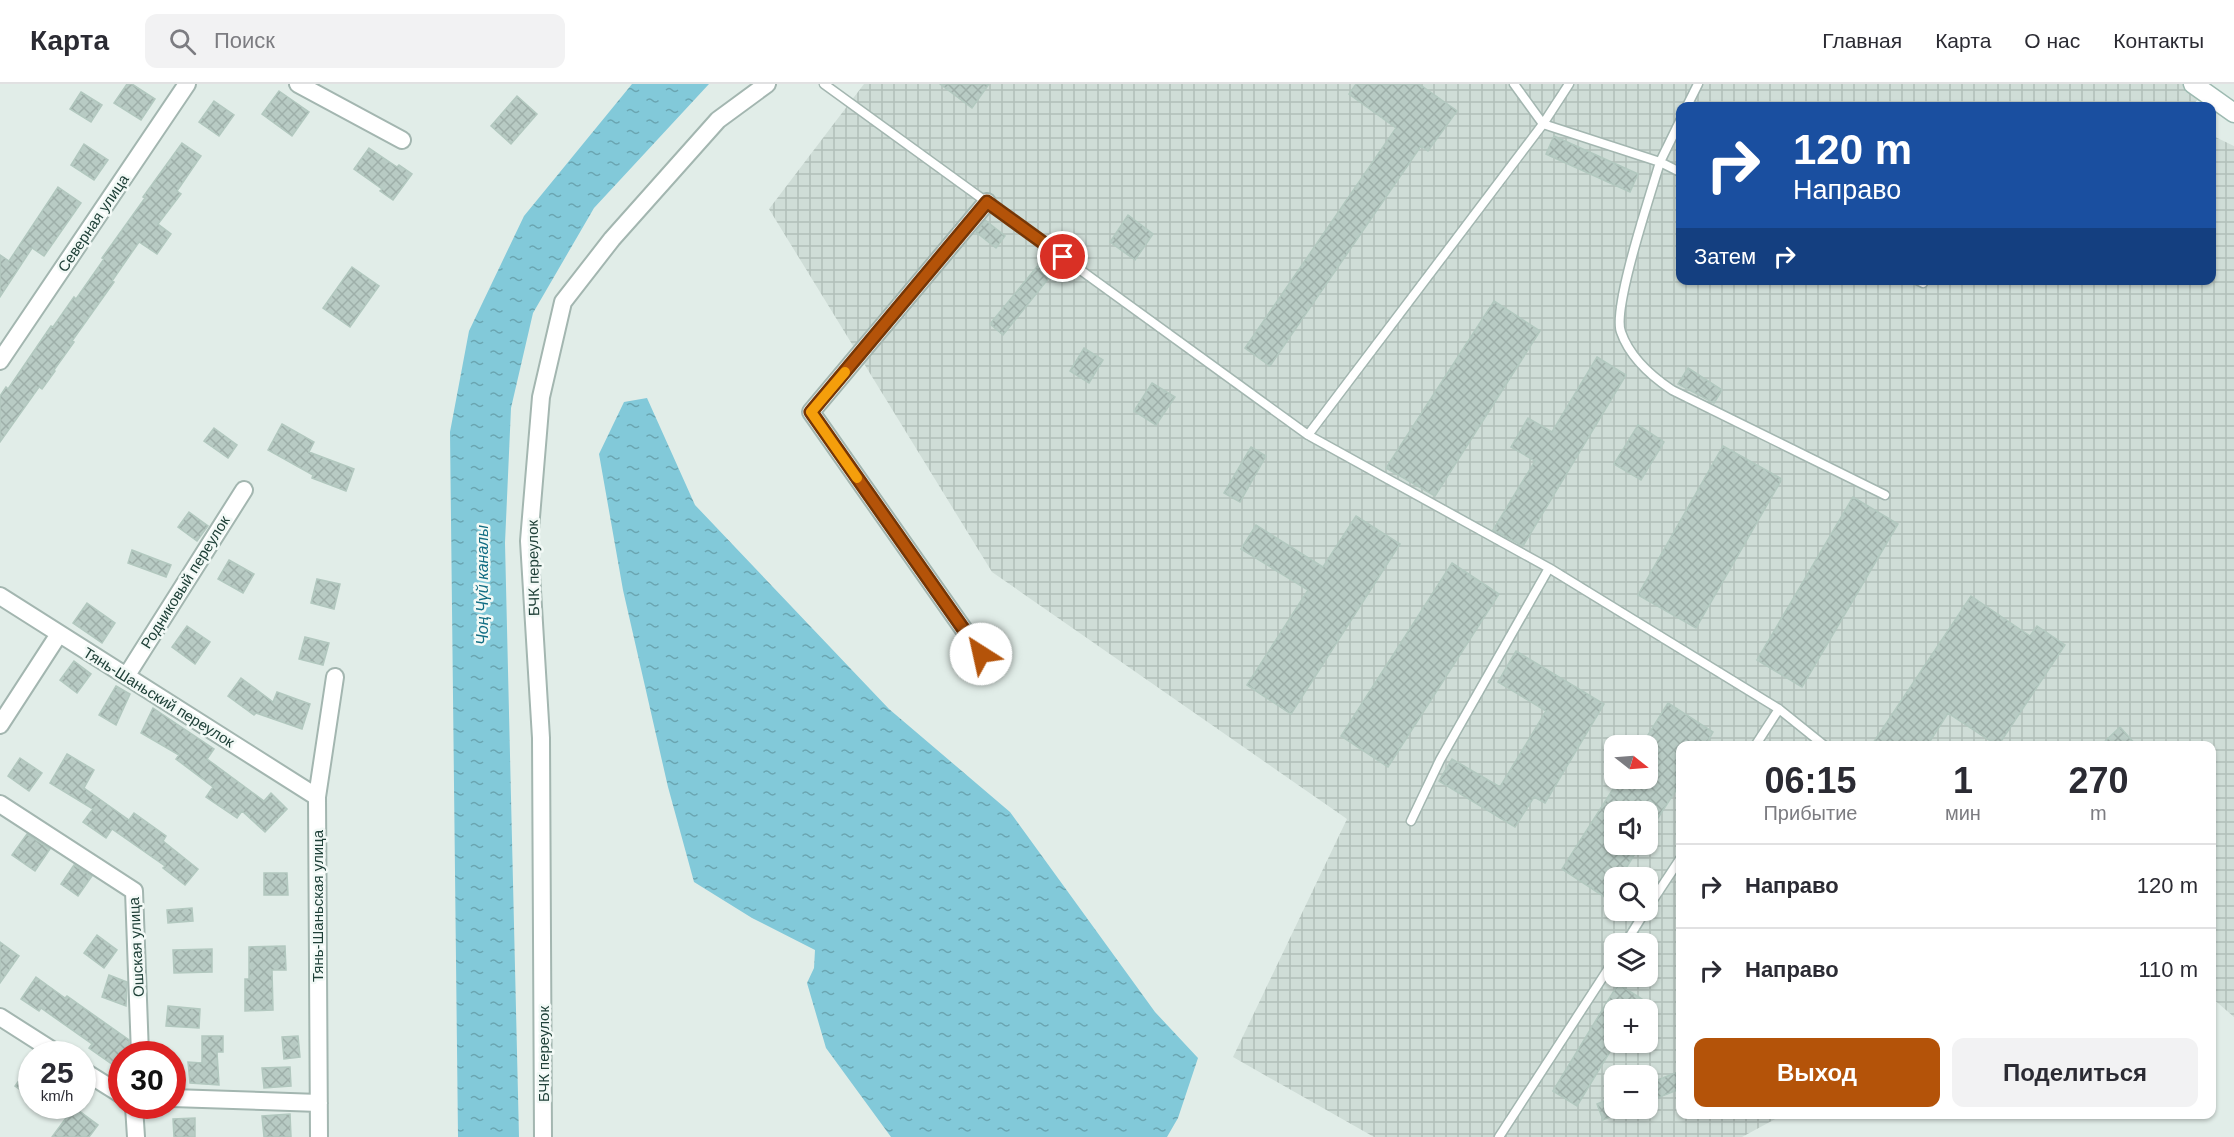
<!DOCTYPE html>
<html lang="ru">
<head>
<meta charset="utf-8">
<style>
  body { margin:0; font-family:Arial,sans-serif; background:#f2f2f3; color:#2b2b33; height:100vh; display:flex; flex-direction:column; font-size:22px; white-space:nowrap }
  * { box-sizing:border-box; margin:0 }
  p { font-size:20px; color:#7c7c81 }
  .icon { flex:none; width:33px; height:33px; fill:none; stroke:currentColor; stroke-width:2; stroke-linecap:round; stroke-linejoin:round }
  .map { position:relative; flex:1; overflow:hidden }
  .side { position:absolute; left:1676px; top:657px; width:540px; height:378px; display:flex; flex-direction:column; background:#fff; border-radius:12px; box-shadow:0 2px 4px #0004 }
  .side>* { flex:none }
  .top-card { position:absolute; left:1676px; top:18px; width:540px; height:183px; border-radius:12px; box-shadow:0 2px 4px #0004; background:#1a4fa0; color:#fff; overflow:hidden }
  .needle { width:39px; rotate:107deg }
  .fabs { position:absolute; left:1604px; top:651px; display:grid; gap:12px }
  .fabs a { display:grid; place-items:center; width:54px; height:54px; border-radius:12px; background:#fff; box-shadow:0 2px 4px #0004; font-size:30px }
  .speed { position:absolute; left:18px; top:957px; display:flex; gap:12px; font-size:30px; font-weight:700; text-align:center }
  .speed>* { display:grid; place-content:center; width:78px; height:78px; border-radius:50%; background:#fff; box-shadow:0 2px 4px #0004; line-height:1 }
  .speed small { font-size:15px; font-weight:400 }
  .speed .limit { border:9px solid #d22; background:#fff; color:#111 }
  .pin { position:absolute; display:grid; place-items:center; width:51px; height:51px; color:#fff; margin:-26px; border:3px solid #fff; border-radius:50%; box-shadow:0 2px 6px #0007 }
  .me { position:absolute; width:66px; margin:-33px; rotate:325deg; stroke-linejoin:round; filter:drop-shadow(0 0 4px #0008) }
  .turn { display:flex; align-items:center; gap:21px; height:126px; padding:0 18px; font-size:27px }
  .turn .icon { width:78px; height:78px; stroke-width:2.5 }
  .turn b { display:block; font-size:42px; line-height:51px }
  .then { display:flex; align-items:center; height:57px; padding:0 18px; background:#0003; gap:12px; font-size:22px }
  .eta { display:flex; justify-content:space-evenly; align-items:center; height:102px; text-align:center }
  .eta b { font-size:36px; font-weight:700; line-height:42px }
  .action { display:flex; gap:12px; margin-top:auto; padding:12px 18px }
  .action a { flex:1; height:69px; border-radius:12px; background:#b45309; color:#fff; font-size:24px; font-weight:700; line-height:69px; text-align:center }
  .action a+a { background:#f2f2f3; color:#2b2b33 }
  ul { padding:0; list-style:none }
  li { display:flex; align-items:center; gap:18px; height:84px; padding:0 18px; border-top:2px solid #e1e1e2 }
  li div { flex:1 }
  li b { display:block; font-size:22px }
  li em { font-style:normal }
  header { display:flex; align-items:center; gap:36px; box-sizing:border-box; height:84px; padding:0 30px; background:#fff; border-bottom:2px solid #e1e1e2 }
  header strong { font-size:28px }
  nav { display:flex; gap:33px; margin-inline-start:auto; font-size:21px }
  .search { width:420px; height:54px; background:#f2f2f3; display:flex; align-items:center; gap:15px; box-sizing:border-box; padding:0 21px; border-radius:12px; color:#7c7c81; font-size:22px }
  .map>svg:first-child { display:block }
  .industrial { fill:url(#industrial-grid); fill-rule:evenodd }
  .water { fill:url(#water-ripples) }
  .building { fill:url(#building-cross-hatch); stroke:#b2c8bf; stroke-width:1.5 }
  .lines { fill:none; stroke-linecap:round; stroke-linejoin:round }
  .lane-casing { stroke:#a3b6b0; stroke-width:11 }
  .street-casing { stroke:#a3b6b0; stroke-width:20 }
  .secondary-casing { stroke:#9dbab1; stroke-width:21 }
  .lane { stroke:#fff; stroke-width:8 }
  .street { stroke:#fff; stroke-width:16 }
  .secondary { stroke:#fff; stroke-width:18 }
  .route-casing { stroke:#753606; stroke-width:15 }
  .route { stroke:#b45309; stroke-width:10 }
  .slow { stroke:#f59e0b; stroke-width:10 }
  .labels { text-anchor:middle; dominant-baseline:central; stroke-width:5; stroke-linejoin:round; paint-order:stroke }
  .street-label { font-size:15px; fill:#1f4038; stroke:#f2f9f6 }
  .water-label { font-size:16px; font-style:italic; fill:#116d83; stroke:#f2f9f6 }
</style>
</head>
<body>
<header>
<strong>Карта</strong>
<div class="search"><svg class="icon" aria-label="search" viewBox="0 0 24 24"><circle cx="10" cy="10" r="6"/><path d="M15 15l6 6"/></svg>Поиск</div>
<nav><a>Главная</a><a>Карта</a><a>О нас</a><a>Контакты</a></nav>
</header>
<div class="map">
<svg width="2234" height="1053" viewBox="0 0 2234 1053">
  <defs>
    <pattern id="industrial-grid" width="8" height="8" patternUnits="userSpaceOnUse" patternTransform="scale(1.5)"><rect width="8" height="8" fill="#cfddd7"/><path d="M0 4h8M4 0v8" fill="none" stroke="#b1bfb9"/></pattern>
    <pattern id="water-ripples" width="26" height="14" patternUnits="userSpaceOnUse" patternTransform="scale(1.5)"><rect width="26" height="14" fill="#82c9d9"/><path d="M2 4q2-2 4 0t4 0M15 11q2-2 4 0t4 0" fill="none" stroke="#6aa5b1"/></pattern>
    <pattern id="building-cross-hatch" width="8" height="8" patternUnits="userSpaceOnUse" patternTransform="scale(1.5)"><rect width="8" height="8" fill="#b8cbc4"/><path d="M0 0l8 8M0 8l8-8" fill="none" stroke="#9eafa9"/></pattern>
  </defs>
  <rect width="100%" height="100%" fill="#e1ede8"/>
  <path class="industrial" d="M 864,0 L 2211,0 L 2192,22 L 1680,22 L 1680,196 L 2211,196 L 2211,51 L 2234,62 L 2234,933 L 2211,913 L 2211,662 L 1680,662 L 1680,1030 L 1783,1031 L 1742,1053 L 1374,1053 L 1233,973 L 1347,735 L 992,488 L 769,125 ZM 1614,662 L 1647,662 L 1647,694 L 1614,694 ZM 1614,728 L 1647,728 L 1647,760 L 1614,760 ZM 1614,794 L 1647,794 L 1647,826 L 1614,826 ZM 1614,860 L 1647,860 L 1647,892 L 1614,892 ZM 1614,926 L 1647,926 L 1647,958 L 1614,958 ZM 1614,992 L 1647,992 L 1647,1024 L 1614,1024 Z"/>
  <path class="water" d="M 632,0 L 709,0 L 594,124 L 533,229 L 511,324 L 505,459 L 519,1053 L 458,1053 L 450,348 L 469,247 L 524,132 Z
    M 647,314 L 695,421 L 889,625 L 1010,728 L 1155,928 L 1198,974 L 1178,1034 L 1167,1053 L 891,1053 L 826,964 L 807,899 L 814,884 L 815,866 L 752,834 L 694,798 L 668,703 L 623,506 L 599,370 L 624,318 Z"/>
  <path class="building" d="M 127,0 L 132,0 L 155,15 L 141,36 L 114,19 Z
    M 940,0 L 989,0 L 972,24 Z
    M 1356,0 L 1419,0 L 1457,27 L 1428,67 L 1421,62 L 1270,282 L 1245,264 L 1396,44 L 1349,10 Z
    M 279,7 L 309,28 L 292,52 L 262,30 Z
    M 81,8 L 102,21 L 91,38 L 70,25 Z
    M 517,12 L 537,30 L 511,60 L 491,42 Z
    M 214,17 L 234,31 L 219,52 L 199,38 Z
    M 1554,52 L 1638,90 L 1630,108 L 1546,70 Z
    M 182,59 L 201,72 L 177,107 L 181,110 L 158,140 L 171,150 L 157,170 L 139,158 L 112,197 L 114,198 L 72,257 L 74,258 L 54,286 L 55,287 L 42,305 L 39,303 L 0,358 L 0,312 L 6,303 L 8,305 L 51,242 L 53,243 L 74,213 L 76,215 L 104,175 L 102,174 L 145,114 L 143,113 Z
    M 84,60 L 108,76 L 94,96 L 71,81 Z
    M 369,64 L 397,83 L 399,81 L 412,90 L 393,116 L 380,107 L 382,105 L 354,85 Z
    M 58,103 L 81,119 L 44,172 L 32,164 L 0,213 L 0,171 L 9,177 Z
    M 1128,131 L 1153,150 L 1135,176 L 1110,158 Z
    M 985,136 L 1005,152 L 996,164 L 976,148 Z
    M 1040,179 L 1053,189 L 1003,251 L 990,240 Z
    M 352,183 L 379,202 L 350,243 L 323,224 Z
    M 1494,217 L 1540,247 L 1435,412 L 1386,384 Z
    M 1084,264 L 1103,276 L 1089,299 L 1070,287 Z
    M 1597,273 L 1626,291 L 1523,462 L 1493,446 L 1535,377 L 1511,363 L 1528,334 L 1552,348 Z
    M 1688,284 L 1722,306 L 1714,319 L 1678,300 Z
    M 1152,299 L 1175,313 L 1156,341 L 1134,327 Z
    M 282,340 L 314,358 L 309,368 L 354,385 L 346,407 L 312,394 L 313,391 L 268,366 Z
    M 1638,341 L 1664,358 L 1641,396 L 1614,380 Z
    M 214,344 L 237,361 L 228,374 L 204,357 Z
    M 1723,362 L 1782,395 L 1696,544 L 1638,511 Z
    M 1251,363 L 1266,372 L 1240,418 L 1224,409 Z
    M 1853,413 L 1898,440 L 1802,603 L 1757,576 Z
    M 189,428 L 208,442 L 197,457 L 178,443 Z
    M 1356,432 L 1400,460 L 1291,630 L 1247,601 L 1308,506 L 1241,465 L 1256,441 L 1323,483 Z
    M 132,466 L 171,481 L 166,493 L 128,479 Z
    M 229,476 L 254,490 L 243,509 L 218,495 Z
    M 1452,479 L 1499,510 L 1388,683 L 1341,652 Z
    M 317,495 L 340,500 L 334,525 L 311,519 Z
    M 1971,512 L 2030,552 L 2037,542 L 2065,561 L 1998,662 L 1948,629 L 1927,662 L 1871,662 Z
    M 87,519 L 115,539 L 102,559 L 73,539 Z
    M 187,542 L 210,558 L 195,580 L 172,563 Z
    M 305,553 L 329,559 L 323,581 L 299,575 Z
    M 1516,567 L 1604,620 L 1545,719 L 1534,713 L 1515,743 L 1439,697 L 1452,675 L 1500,703 L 1546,627 L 1498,598 Z
    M 74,577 L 91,590 L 77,609 L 60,596 Z
    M 241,594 L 273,618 L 277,608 L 310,620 L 302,645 L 256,629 L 254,631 L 228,612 Z
    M 116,602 L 130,610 L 116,641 L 99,631 Z
    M 1668,619 L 1713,648 L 1705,662 L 1680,662 L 1680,700 L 1647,751 L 1647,728 L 1614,728 L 1614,760 L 1641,760 L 1620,794 L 1614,794 L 1614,802 L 1606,814 L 1562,785 L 1620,694 L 1647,694 L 1647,662 L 1641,662 Z
    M 153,624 L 214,665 L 207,675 L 264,717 L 271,709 L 287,725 L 265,748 L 242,727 L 237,734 L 206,713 L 213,703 L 176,675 L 179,671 L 141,649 Z
    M 2120,643 L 2137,662 L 2100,662 Z
    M 67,670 L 94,686 L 84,704 L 129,736 L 134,729 L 166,752 L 163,757 L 198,785 L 185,801 L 163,784 L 165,782 L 112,745 L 106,754 L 83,738 L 93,725 L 50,699 Z
    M 20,674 L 42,689 L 29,707 L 8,692 Z
    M 27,750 L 50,765 L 35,787 L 12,771 Z
    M 74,781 L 92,792 L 78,812 L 61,800 Z
    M 264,789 L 287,789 L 288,811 L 264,811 Z
    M 192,824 L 193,837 L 168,839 L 167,826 Z
    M 97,851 L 117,866 L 104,884 L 84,869 Z
    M 0,858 L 19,872 L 0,899 Z
    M 285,862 L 286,886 L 272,886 L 273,926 L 245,927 L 245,895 L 249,895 L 249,863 Z
    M 212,865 L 212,888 L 174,889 L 173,866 Z
    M 109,891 L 127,898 L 126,922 L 102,913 Z
    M 36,893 L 65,914 L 67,912 L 129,956 L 129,965 L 126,970 L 122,970 L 122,976 L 116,983 L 89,964 L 92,960 L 41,924 L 39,927 L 21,915 Z
    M 1618,900 L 1642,915 L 1636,926 L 1614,926 L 1614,961 L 1577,1022 L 1553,1007 Z
    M 168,922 L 200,925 L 199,944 L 166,942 Z
    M 202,952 L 223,952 L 223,968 L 217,968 L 219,1001 L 190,999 L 188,978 L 202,979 Z
    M 298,952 L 300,973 L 284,975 L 282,953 Z
    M 32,978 L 32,1014 L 15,1002 Z
    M 290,983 L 291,1002 L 264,1004 L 262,984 Z
    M 1680,987 L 1680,1005 L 1647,1018 L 1647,1000 Z
    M 1614,1013 L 1614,1031 L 1603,1036 L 1597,1020 Z
    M 74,1023 L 98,1041 L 89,1053 L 52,1053 Z
    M 290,1030 L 291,1053 L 264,1053 L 262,1032 Z
    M 195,1034 L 195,1053 L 174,1053 L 173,1035 Z"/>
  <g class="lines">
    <g class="lane-casing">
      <path id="lane" d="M 824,0 L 1308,351 L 1549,484 L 1779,625 L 1825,662
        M 1514,0 L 1543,40 L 1569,0
        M 1687,22 L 1698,0
        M 1680,88 L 1660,78 C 1651,109 1612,225 1621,248 C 1630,274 1651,292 1672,306 L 1885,411
        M 1917,196 L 1923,199
        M 1308,351 L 1543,40 L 1660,78 L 1680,37
        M 1755,662 L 1779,625
        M 1411,737 L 1440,676 L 1549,484
        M 1647,825 L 1680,775
        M 1625,860 L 1646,826
        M 1499,1053 L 1614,876"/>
    </g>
    <g class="street-casing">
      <path id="street" d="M 298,0 L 402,56
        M 0,277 L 187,0
        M 0,512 L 317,713
        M 981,570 L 811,328 L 987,118
        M 127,591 L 244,406
        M 0,641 L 59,550
        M 0,720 L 134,807 L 140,970
        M 0,933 L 58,970
        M 82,986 L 122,1011
        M 172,1014 L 319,1019
        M 134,1022 L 136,1053
        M 319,1053 L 317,713 L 335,593
        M 543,1053 L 541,654 L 529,457 L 541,313 L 563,218 L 612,155 L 718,36 L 767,0"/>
    </g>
    <g class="secondary-casing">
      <path id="secondary" d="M 2193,0 L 2234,29"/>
    </g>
    <use href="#lane" class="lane"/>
    <use href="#street" class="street"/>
    <use href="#secondary" class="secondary"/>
  </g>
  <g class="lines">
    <g class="route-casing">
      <path id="route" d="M 981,570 L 811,328 L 987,118 L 1063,173"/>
    </g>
    <use href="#route" class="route"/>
    <path class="slow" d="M 845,288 L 811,328 L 857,394"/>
  </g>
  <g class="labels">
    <g class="street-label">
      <text transform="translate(93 139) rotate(-56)">Северная улица</text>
      <text transform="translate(533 484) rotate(-91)">БЧК переулок</text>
      <text transform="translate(185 498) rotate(-58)">Родниковый переулок</text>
      <text transform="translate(159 613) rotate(32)">Тянь-Шаньский переулок</text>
      <text transform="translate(317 822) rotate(-90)">Тянь-Шаньская улица</text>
      <text transform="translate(136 863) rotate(-93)">Ошская улица</text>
      <text transform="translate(543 970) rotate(-90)">БЧК переулок</text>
    </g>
    <g class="water-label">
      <text transform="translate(482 501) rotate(-90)">Чоң Чүй каналы</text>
    </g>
  </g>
</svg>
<div class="fabs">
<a><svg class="needle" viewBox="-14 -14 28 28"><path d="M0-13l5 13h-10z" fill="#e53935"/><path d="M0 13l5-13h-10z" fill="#7c7c81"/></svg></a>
<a><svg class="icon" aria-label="sound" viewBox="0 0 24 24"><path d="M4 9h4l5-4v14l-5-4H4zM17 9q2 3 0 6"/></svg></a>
<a><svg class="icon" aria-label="search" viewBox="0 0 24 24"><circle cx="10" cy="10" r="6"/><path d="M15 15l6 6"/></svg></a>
<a><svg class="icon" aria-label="layers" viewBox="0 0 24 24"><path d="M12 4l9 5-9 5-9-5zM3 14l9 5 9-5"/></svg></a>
<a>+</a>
<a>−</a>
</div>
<div class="speed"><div>25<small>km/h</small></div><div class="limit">30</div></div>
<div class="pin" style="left:1063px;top:173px;background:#d93025"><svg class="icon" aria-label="arrive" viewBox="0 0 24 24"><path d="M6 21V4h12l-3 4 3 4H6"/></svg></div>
<svg class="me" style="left:981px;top:570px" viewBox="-20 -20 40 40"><circle r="19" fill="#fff"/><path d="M0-13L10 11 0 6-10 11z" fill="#b45309"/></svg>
<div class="top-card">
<div class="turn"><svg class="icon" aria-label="right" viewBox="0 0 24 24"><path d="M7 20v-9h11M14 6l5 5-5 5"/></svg><div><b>120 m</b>Направо</div></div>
<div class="then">Затем<svg class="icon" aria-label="right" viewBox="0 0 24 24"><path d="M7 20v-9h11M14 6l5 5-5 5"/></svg></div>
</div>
<section class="side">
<div class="eta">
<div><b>06:15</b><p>Прибытие</p></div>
<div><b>1</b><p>мин</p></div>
<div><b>270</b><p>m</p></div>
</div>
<ul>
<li><svg class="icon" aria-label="right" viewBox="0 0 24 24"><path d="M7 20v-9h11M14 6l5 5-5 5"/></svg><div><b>Направо</b></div><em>120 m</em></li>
<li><svg class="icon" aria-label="right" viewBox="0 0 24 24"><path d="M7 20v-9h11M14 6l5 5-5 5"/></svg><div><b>Направо</b></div><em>110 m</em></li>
</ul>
<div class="action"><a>Выход</a><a>Поделиться</a></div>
</section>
</div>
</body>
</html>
